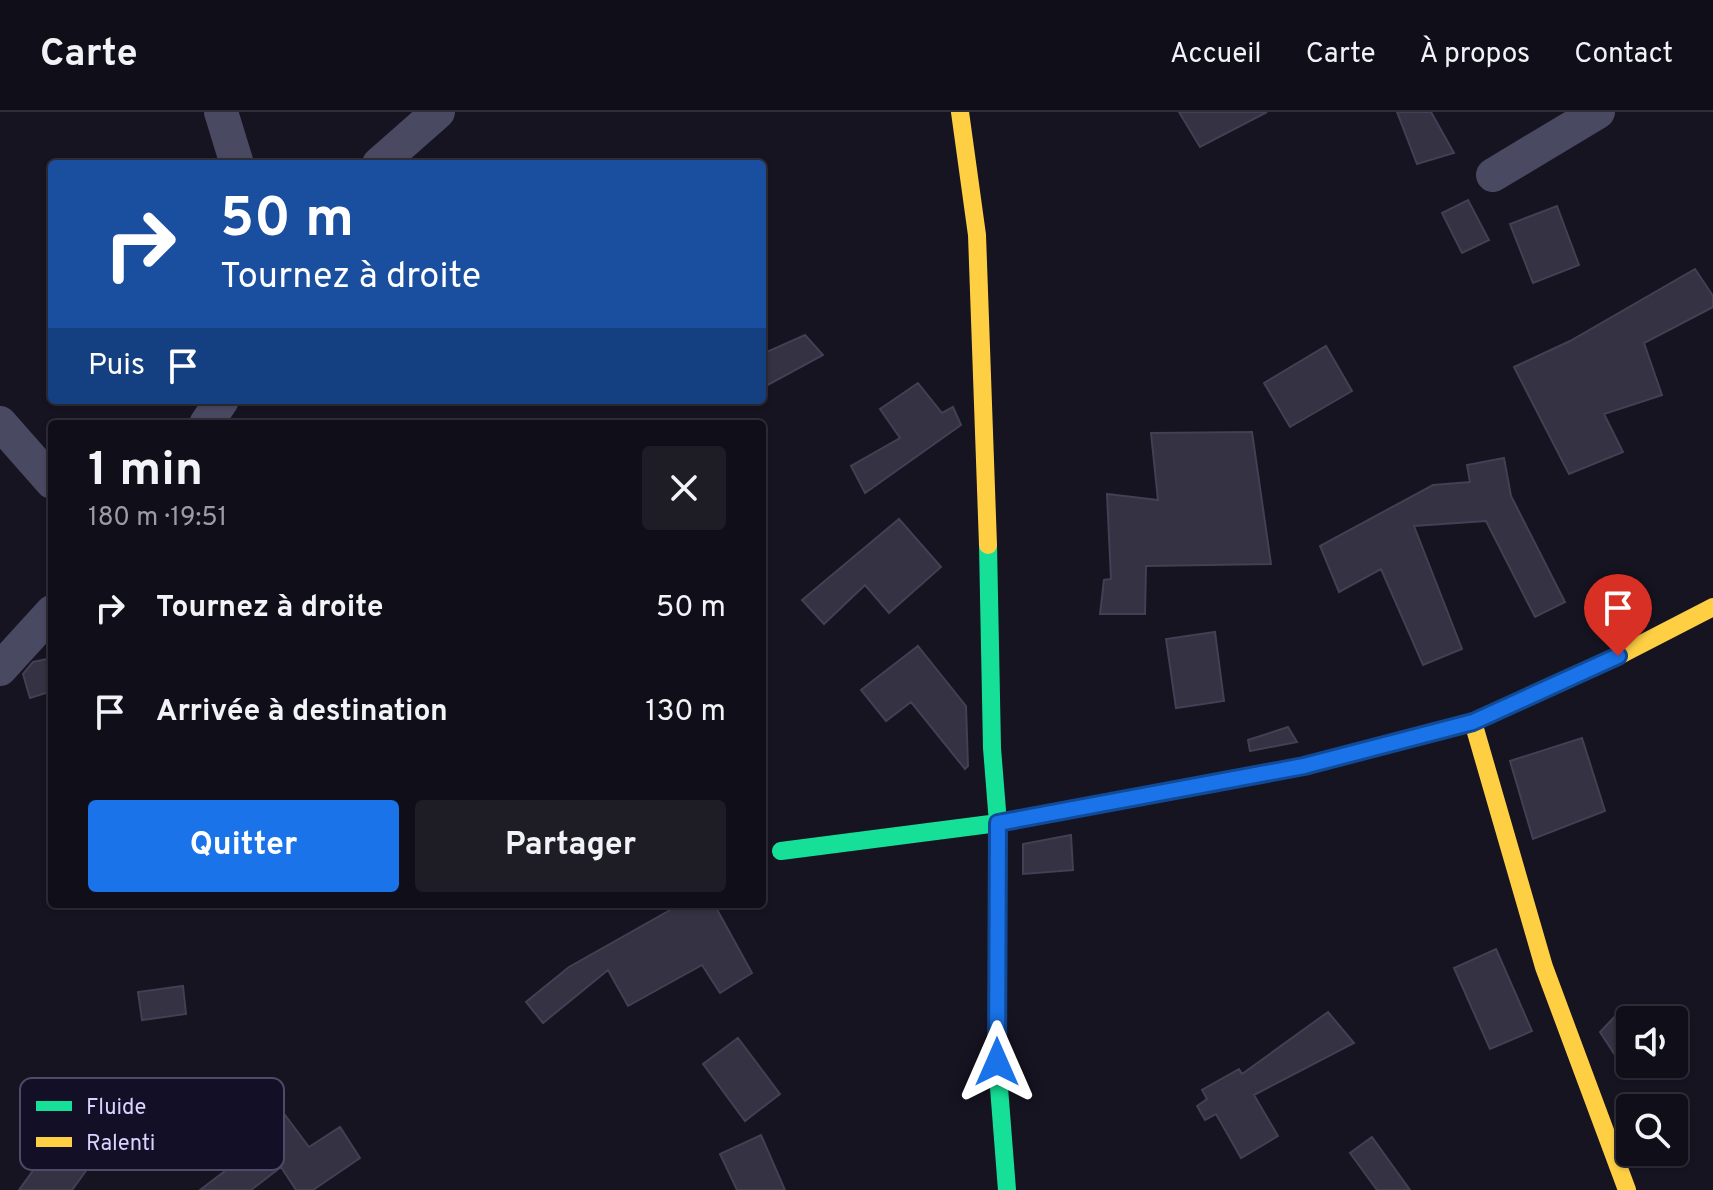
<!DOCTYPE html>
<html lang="fr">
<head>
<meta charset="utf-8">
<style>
  body { margin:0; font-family:Overpass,sans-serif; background:#1e1d26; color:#f1f3f6; height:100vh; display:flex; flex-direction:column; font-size:30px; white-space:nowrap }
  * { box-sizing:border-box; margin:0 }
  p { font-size:26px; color:#9c9ca2 }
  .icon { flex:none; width:44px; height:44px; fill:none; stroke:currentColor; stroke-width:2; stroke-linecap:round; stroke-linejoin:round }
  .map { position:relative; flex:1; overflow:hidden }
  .details { position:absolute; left:48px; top:308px; width:718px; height:488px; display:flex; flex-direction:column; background:#100f19; border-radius:8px; box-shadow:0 2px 6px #0004,0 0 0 2px #302f38 }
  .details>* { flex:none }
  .hud { position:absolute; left:48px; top:48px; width:718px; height:244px; border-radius:8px; box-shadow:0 2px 6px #0004,0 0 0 2px #302f38; background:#1a4fa0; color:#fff; overflow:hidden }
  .buttons { position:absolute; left:1616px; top:894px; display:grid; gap:16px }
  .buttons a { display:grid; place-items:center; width:72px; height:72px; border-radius:8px; background:#100f19; box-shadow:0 2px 6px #0004,0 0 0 2px #302f38; font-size:40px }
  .pin { position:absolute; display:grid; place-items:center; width:68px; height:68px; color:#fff; margin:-82px -34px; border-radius:50% 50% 50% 0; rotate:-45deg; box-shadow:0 0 8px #0007 }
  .pin .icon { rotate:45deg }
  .me { position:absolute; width:88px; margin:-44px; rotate:0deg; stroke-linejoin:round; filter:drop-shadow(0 0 6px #0008) }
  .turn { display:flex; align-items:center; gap:28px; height:168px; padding:0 40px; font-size:36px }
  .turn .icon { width:104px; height:104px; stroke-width:2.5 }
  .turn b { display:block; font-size:56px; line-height:68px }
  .then { display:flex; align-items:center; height:76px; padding:0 40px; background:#0003; gap:16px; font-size:30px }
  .round { display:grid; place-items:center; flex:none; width:84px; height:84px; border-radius:8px; background:#1e1d26 }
  .summary { display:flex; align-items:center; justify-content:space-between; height:136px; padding:0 40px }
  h1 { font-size:48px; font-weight:700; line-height:60px }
  .button { display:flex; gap:16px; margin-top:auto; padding:16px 40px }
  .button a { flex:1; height:92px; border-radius:8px; background:#1a73e8; color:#fff; font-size:32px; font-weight:700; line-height:92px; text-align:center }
  .button a+a { background:#1e1d26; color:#f1f3f6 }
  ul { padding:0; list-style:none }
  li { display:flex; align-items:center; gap:24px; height:104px; padding:0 40px }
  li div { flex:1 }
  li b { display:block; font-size:30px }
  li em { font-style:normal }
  header { display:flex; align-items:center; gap:48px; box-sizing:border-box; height:112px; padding:0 40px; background:#100f19; border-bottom:2px solid #302f38 }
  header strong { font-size:38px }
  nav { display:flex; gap:44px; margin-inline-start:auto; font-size:28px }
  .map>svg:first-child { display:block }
  .building { fill:#343243; stroke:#433f54; stroke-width:2 }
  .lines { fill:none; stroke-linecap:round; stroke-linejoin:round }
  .street { stroke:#4a4962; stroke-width:34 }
  .fast { stroke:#16e098; stroke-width:18 }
  .slow { stroke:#ffcf43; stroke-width:18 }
  .route-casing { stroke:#114b97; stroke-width:20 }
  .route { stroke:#1a73e8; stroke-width:14 }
  .key { fill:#130f26; stroke:#4e4a67; stroke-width:2 }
  .key-label { font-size:22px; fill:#d9d4ff }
</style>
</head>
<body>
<header>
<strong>Carte</strong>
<nav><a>Accueil</a><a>Carte</a><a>À propos</a><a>Contact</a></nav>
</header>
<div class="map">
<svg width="1713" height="1078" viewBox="0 0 1713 1078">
  <rect width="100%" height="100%" fill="#161421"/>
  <path class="building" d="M 1179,0 L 1267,0 L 1200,35 Z
    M 1397,0 L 1431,0 L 1454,41 L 1417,52 Z
    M 1468,88 L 1489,128 L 1462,141 L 1442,101 Z
    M 1557,94 L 1579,153 L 1533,171 L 1510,112 Z
    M 1695,157 L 1713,184 L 1713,195 L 1644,231 L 1662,283 L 1604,302 L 1623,340 L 1569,362 L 1514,255 L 1570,229 Z
    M 805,223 L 823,243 L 762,276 L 762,242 Z
    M 1326,234 L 1352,279 L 1290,315 L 1264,271 Z
    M 918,271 L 942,301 L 953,295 L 961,313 L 865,381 L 851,354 L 900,326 L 880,297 Z
    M 1252,320 L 1271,452 L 1146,454 L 1145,502 L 1100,502 L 1104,468 L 1111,467 L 1107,382 L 1158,388 L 1151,321 Z
    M 1504,346 L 1511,384 L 1565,490 L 1535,505 L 1486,409 L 1414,414 L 1462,537 L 1423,553 L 1381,457 L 1339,480 L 1320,434 L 1433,373 L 1470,370 L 1467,353 Z
    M 899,407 L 941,455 L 889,501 L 865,473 L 824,512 L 802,488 Z
    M 1215,520 L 1224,589 L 1176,596 L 1166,527 Z
    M 918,534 L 966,594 L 968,654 L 965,657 L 911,590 L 886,609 L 861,578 Z
    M 52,546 L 52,579 L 30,586 L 23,562 L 33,550 Z
    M 1288,615 L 1297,630 L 1250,639 L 1248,628 Z
    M 1582,626 L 1605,699 L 1533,727 L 1510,649 Z
    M 1071,723 L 1073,758 L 1023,762 L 1023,732 Z
    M 681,792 L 714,792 L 752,861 L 720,881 L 702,853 L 628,894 L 608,858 L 543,911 L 526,890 L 569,855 Z
    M 1496,837 L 1532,919 L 1490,937 L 1454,856 Z
    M 183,874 L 186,902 L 142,908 L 138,880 Z
    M 1622,897 L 1630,910 L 1630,936 L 1617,946 L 1600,920 Z
    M 1328,900 L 1354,931 L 1254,983 L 1278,1024 L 1241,1046 L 1216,1002 L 1205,1008 L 1197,994 L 1207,987 L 1202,978 L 1239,957 L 1242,962 Z
    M 738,926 L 780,982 L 745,1009 L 703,952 Z
    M 267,979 L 309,1035 L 340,1015 L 360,1046 L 313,1078 L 296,1078 L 281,1055 L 251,1078 L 200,1078 L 250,1040 L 226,1008 Z
    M 61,1020 L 96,1045 L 72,1078 L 19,1078 Z
    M 761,1023 L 785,1078 L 737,1078 L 720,1042 Z
    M 1372,1025 L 1410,1078 L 1377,1078 L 1350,1041 Z"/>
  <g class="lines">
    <path class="street" d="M 221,0 L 237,52
      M 379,52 L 438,0
      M 1493,63 L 1598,0
      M 0,311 L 52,370
      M 206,312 L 222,288
      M 0,557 L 52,500"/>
    <path class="fast" d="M 988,433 L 992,636 L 998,711 L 997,950 L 1007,1078
      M 781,739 L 998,711 L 1304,654 L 1473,610 L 1622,542"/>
    <path class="slow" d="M 960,0 L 977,123 L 988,433
      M 1622,542 L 1713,495
      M 1473,610 L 1544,855 L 1627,1078"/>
  </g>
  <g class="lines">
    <g class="route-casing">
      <path id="route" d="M 997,950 L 998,711 L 1304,654 L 1473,610 L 1618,544"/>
    </g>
    <use href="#route" class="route"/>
  </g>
  <rect x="20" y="966" width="264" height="92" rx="12" class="key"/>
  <rect x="36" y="989" width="36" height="10" fill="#16e098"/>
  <rect x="36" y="1025" width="36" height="10" fill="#ffcf43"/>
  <g class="key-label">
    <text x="86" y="1002">Fluide</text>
    <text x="86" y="1038">Ralenti</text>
  </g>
</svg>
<div class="buttons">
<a><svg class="icon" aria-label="sound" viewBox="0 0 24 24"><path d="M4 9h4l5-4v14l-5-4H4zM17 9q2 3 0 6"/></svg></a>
<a><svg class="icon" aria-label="search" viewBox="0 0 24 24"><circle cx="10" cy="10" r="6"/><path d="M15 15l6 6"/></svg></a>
</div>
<div class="pin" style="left:1618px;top:544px;background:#d93025"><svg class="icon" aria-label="arrive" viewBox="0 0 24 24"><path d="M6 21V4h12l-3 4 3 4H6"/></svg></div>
<svg class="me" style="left:997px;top:950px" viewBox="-20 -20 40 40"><path d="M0-17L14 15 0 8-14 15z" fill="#1a73e8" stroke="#fff" stroke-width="4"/></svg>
<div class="hud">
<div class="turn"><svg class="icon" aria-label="right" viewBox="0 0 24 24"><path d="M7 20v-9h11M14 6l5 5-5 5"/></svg><div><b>50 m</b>Tournez à droite</div></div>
<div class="then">Puis<svg class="icon" aria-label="arrive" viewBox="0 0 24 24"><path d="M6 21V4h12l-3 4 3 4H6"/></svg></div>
</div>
<section class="details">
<div class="summary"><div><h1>1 min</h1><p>180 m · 19:51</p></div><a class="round"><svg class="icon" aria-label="close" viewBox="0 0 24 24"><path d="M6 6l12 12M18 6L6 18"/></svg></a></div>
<ul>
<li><svg class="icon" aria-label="right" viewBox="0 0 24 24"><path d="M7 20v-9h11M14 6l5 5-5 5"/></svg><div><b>Tournez à droite</b></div><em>50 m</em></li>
<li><svg class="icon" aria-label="arrive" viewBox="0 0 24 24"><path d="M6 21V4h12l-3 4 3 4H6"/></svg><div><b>Arrivée à destination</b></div><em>130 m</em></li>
</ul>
<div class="button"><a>Quitter</a><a>Partager</a></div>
</section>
</div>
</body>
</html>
